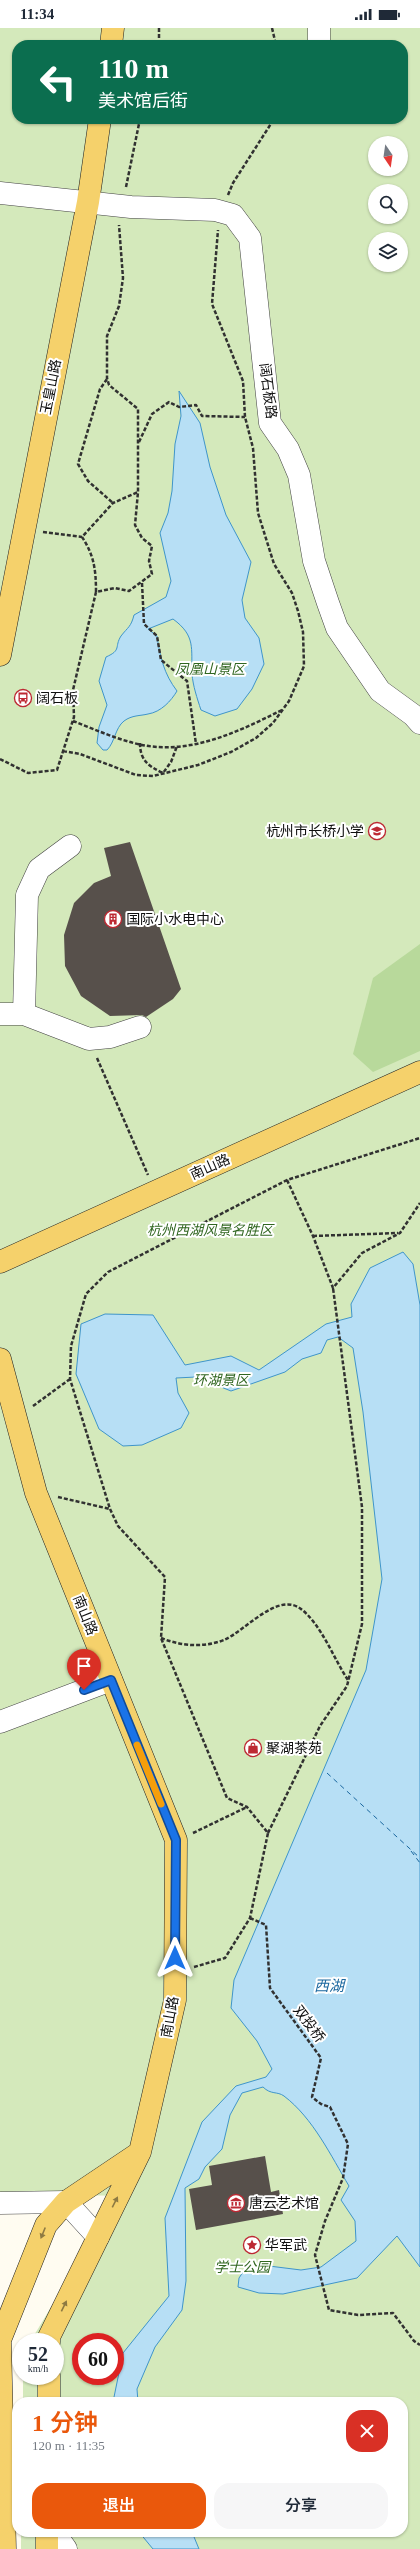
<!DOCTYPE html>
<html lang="zh">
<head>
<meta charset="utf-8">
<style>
  body { margin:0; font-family:"Times New Roman","Noto Sans SC",serif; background:#f6f6f7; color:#1f2937; height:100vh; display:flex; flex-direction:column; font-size:15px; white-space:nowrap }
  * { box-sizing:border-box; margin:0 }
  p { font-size:13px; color:#747a83 }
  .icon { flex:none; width:22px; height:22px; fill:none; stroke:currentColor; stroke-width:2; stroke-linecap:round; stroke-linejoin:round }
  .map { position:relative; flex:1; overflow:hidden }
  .panel { position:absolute; left:12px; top:2369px; width:396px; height:140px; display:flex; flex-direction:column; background:#fff; border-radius:16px; box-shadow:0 1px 3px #0004 }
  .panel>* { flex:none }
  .hud { position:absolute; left:12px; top:12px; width:396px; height:84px; border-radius:16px; box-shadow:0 1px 3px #0004; background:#0b6e4f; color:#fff; overflow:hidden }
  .needle { width:26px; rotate:167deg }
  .controls { position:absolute; left:368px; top:108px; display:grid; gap:8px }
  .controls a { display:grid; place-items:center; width:40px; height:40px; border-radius:50%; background:#fff; box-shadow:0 1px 3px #0004; font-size:20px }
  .speed { position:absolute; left:12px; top:2305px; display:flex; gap:8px; font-size:20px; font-weight:700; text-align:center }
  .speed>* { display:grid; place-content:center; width:52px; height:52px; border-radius:50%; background:#fff; box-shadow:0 1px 3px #0004; line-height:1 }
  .speed small { font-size:10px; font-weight:400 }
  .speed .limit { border:6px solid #d22; background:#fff; color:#111 }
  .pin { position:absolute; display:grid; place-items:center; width:34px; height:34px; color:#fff; margin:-41px -17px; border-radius:50% 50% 50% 0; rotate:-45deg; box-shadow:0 0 4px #0007 }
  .pin .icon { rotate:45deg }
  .me { position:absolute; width:44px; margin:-22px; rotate:0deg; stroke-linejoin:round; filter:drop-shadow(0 0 3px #0008) }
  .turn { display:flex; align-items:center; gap:14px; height:84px; padding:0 20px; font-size:18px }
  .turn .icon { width:52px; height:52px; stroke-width:2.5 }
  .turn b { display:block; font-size:28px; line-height:34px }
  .round { display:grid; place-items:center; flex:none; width:42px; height:42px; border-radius:16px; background:#f6f6f7 }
  .headline { display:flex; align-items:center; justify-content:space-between; height:68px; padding:0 20px }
  h1 { font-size:24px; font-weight:600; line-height:30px; color:#ea580c }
  .action { display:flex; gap:8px; margin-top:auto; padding:8px 20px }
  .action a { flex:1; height:46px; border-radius:16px; background:#ea580c; color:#fff; font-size:16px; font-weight:600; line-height:46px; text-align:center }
  .action a+a { background:#f6f6f7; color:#1f2937 }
  .status { display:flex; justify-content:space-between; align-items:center; height:28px; padding:0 20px; background:#fff; direction:ltr }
  .status svg { height:11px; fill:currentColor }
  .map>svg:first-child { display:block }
  .green { fill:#d4e9bb; fill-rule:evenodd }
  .forest { fill:#b8d99b }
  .water { fill:#b7dff5; stroke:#3f95ca }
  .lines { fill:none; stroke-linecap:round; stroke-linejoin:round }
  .ferry { stroke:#1a679f; stroke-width:1; stroke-dasharray:5 4; stroke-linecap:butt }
  .building { fill:#57504b }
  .minor-casing { stroke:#424242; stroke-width:23 }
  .major-casing { stroke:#202020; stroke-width:23 }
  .path { stroke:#313131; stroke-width:2.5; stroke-dasharray:4 2; stroke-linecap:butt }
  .minor { stroke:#fff; stroke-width:22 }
  .major { stroke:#f5d16b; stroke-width:22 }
  .oneway { fill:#8e7a42 }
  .route-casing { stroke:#114b97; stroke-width:10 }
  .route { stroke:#1a73e8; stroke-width:7 }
  .slow { stroke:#f59e0b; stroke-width:7 }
  .labels { text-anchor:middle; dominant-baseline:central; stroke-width:4; stroke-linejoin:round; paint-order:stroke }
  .street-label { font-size:14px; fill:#0f0f0f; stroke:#fff }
  .park-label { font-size:14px; font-style:italic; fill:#306620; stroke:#fff }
  .poi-label { font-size:14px; fill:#0f0f0f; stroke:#fff; text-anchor:start }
  .water-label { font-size:15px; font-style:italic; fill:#1a679f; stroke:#fff }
</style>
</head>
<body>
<div class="status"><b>11:34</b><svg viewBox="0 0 49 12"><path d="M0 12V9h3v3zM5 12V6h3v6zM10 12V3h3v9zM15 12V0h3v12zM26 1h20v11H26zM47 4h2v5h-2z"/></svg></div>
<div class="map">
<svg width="420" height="2521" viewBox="0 0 420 2521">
  <rect width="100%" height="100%" fill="#fffcf1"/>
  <path class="green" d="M 0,0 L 420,0 L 420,2521 L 21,2521 L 21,2504 L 403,2504 L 403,2374 L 23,2374 L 23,2348 L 55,2348 L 55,2314 L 30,2314 L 118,2168 L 49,2166 L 0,2168 ZM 17,17 L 403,17 L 403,91 L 17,91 ZM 375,115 L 401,115 L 401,141 L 375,141 ZM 375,163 L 401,163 L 401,189 L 375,189 ZM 375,211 L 401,211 L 401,237 L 375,237 ZM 81,2314 L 115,2314 L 115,2348 L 81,2348 Z"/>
  <path class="forest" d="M 420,916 L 420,1023 L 373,1044 L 353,1026 L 373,950 Z"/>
  <path class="water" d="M 179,363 L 200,395 L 210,439 L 226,487 L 251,534 L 242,572 L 245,590 L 259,610 L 264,636 L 252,661 L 237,681 L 215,688 L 201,682 C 197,670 193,658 192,646 C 191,620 196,608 173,591 L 148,601 L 157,608 C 160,629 164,646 177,663 C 171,673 161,684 148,686 C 140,688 132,687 124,693 C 115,700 115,714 107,722 L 103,722 L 97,715 L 99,699 L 107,677 L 99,653 L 106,629 C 122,622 114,619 121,608 C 128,599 131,599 134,587 L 166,569 L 171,553 L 160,505 L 168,485 L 172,463 L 175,416 L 181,388 Z
    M 403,1224 L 413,1236 L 420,1277 L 420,2239 L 397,2208 L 357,2250 L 283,2266 L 259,2265 L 238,2259 L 239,2250 L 245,2241 L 261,2237 L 301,2242 L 321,2239 L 356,2213 L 355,2193 L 341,2172 L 349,2158 C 331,2128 313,2090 284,2068 C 277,2063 271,2067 263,2059 L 242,2065 L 230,2087 L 222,2121 L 205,2139 L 199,2151 L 185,2160 L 186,2253 L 182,2282 L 155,2319 L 137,2361 L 138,2374 L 113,2374 L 123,2325 L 169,2268 L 165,2190 L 202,2094 L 236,2058 L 266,2049 L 272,2041 L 257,2013 L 231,1980 L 234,1952 L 366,1642 L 382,1551 L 363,1384 L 353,1320 L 338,1309 L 327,1312 L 321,1325 L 302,1331 L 285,1344 L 231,1363 L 196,1349 L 176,1350 L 178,1365 L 189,1385 L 181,1400 L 142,1417 L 123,1418 L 99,1401 L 76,1346 L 81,1296 L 105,1286 L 153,1287 L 185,1337 L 231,1328 L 259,1342 L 326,1296 L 352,1289 L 351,1276 L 370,1240 Z
    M 139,2504 L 192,2504 L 199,2521 L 153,2521 Z"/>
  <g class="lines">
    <path class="ferry" d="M 327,1745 L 420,1830
      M 411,1823 L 420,1835"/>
  </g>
  <path class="building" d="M 130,814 L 181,961 L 173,971 L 146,989 L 142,987 L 110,988 L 81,968 L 65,938 L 64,907 L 74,875 L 94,855 L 111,848 L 104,820 Z
    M 265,2128 L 271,2164 L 279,2162 L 283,2186 L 196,2202 L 189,2161 L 212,2157 L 209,2138 Z"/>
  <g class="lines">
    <g class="minor-casing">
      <path id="minor" d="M 319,17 L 319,0
        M 0,165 L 131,179 L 215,182 L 233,187 L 250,210 L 270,395 L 288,421 L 299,447 L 314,533 L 328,575 L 337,600 L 380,663 L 413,687 L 420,695
        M 0,986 L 24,986 L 89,1011 L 110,1009 L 140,999
        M 24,986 L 27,867 L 39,841 L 70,818
        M 0,1694 L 111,1652
        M 0,2175 L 66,2174 L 98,2209
        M 54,2504 L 66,2521"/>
    </g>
    <g class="major-casing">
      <path id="major" d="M 111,17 L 113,0
        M 0,627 L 88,174 L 100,91
        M 0,1234 L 420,1044
        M 0,1331 L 36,1465 L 176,1812 L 175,1972 L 140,2124 L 49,2309 L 49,2314
        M 49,2374 L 49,2348
        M 5,2521 L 0,2312 L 46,2197 L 66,2174 L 139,2125
        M 47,2521 L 47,2504"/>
    </g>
    <path class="path" d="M 159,0 L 159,17
      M 272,0 L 276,17
      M 126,159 L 140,91
      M 228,167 L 233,155 L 274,91
      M 107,351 L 100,361 L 78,436 L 88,453 L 113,475
      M 139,414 L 152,386 L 169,374 L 179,379 L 196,377 L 202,388 L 245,389
      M 43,504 L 82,509
      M 142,555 L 144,596 L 157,608 L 161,632 L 187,653 L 196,716
      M 96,564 C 96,542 94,527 82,509 L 113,475 L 138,464
      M 73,693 C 99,703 129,717 157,719 C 201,722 244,701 282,682
      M 140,715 C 140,732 148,738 163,745 L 171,734 L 177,718
      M 63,723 L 80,726 L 136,747 L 153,748 L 198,737 L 231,724 L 256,710 L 273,695 L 289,673 L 304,638 L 303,604 L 298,583 L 292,565 L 274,536 L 258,485 L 253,420 L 245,389 L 243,353 L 212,276 L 218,202
      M 0,731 L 28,745 L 57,742 L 74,689 L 73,662 L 96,564 L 115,560 L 129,563 L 152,546 L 149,533 L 152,518 L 142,510 L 135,497 L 138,464 L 138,381 L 109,357 L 107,350 L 107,308 L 119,278 L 123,250 L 119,197
      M 97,1030 L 148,1147
      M 287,1152 L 313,1208 L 333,1260 L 362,1225 L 400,1205 L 420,1175
      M 313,1208 L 398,1205
      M 33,1378 L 70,1351
      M 58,1469 L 110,1481
      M 161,1610 C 181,1618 203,1620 224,1612 C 245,1603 278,1563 301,1581 C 321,1596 334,1631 348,1652
      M 193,1805 L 247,1779
      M 268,1805 L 320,1698 L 347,1658 L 362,1596 L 362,1479 L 333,1260
      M 250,1890 L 266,1897 L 270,1960 L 321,2030 L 312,2069 L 321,2076 L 330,2079 L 348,2116 L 343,2150 L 325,2193 L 315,2227 L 329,2282 L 358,2287 L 393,2285 L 414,2313 L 420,2317
      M 194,1939 L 225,1930 L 250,1890 L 268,1805 L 247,1779 L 227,1770 L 161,1610 L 165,1549 L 118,1498 L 110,1481 L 70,1351 L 71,1318 L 86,1266 L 108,1244 L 287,1152 L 420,1110"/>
    <use href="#minor" class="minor"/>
    <use href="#major" class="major"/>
  </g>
  <defs><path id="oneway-solid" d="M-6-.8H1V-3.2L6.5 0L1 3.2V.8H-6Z"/></defs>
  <g class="oneway">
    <use href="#oneway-solid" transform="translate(115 2174) rotate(-63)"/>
    <use href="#oneway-solid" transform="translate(43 2205) rotate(112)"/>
    <use href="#oneway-solid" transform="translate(64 2278) rotate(-64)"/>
  </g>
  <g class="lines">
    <g class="route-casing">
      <path id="route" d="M 84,1662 L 111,1652 L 176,1812 L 175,1930"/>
    </g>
    <use href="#route" class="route"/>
    <path class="slow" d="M 137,1717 L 161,1776"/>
  </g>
  <defs>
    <g id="bus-ring" transform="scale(0.9)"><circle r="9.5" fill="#fff" stroke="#bd2933" stroke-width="1.5"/><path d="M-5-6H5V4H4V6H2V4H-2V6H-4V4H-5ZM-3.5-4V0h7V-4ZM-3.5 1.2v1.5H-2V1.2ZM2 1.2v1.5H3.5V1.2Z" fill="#bd2933"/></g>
    <g id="school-ring" transform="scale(0.9)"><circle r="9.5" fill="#fff" stroke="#bd2933" stroke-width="1.5"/><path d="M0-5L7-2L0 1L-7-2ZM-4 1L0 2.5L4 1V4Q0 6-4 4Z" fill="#bd2933"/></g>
    <g id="building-ring" transform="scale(0.9)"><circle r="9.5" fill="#fff" stroke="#bd2933" stroke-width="1.5"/><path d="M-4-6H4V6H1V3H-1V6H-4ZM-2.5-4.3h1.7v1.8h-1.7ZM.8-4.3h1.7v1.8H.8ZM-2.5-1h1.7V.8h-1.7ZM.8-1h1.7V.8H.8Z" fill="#bd2933"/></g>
    <g id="shop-ring" transform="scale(0.9)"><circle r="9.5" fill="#fff" stroke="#bd2933" stroke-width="1.5"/><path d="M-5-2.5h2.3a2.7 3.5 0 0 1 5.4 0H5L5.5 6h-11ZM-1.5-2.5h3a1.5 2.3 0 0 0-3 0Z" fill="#bd2933"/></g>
    <g id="museum-ring" transform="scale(0.9)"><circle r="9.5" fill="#fff" stroke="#bd2933" stroke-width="1.5"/><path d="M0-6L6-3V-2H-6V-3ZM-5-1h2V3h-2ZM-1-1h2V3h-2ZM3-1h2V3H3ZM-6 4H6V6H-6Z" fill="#bd2933"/></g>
    <g id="sight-ring" transform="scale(0.9)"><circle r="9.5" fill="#fff" stroke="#bd2933" stroke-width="1.5"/><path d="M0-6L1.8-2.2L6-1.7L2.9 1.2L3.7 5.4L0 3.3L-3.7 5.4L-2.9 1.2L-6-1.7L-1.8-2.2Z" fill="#bd2933"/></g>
  </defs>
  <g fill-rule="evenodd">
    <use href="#bus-ring" x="23" y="670"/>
    <use href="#school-ring" x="377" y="803"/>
    <use href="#building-ring" x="113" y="891"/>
    <use href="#shop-ring" x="253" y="1720"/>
    <use href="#museum-ring" x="236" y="2175"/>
    <use href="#sight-ring" x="252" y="2217"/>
  </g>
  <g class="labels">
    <g class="street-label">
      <text transform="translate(51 359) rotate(-79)">玉皇山路</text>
      <text transform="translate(268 363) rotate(83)">阔石板路</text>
      <text transform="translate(210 1139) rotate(-24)">南山路</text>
      <text transform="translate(85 1587) rotate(68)">南山路</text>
      <text transform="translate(170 1989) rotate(-80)">南山路</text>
      <text transform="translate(309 1996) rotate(53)">双投桥</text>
    </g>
    <g class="park-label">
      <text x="210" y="641">凤凰山景区</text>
      <text x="210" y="1202">杭州西湖风景名胜区</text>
      <text x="221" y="1352">环湖景区</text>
      <text x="242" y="2239">学士公园</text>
    </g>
    <g class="poi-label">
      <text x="36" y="670">阔石板</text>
      <text x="364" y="803" text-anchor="end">杭州市长桥小学</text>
      <text x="126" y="891">国际小水电中心</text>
      <text x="266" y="1720">聚湖茶苑</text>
      <text x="249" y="2175">唐云艺术馆</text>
      <text x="265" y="2217">华军武</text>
    </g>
    <g class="water-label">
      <text x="329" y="1958">西湖</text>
    </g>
  </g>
</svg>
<div class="controls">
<a><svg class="needle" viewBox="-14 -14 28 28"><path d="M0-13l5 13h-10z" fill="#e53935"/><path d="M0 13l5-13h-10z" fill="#747a83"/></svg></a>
<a><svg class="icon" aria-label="search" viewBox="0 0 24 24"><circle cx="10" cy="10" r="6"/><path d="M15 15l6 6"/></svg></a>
<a><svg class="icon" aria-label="layers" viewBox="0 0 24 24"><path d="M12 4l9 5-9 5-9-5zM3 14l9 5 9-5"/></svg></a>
</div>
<div class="speed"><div>52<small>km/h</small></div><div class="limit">60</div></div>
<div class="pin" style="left:84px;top:1662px;background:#d93025"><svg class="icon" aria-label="arrive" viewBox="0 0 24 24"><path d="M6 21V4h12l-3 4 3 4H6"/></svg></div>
<svg class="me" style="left:175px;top:1930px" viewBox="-20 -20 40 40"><path d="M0-17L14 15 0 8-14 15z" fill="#1a73e8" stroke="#fff" stroke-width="4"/></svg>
<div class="hud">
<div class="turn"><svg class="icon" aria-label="left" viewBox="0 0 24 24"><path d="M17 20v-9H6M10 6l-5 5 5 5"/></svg><div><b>110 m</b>美术馆后街</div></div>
</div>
<section class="panel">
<div class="headline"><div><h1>1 分钟</h1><p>120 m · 11:35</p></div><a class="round" style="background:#d93025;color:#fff"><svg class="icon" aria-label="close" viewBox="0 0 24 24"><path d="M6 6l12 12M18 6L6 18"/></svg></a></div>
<div class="action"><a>退出</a><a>分享</a></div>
</section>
</div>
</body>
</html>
